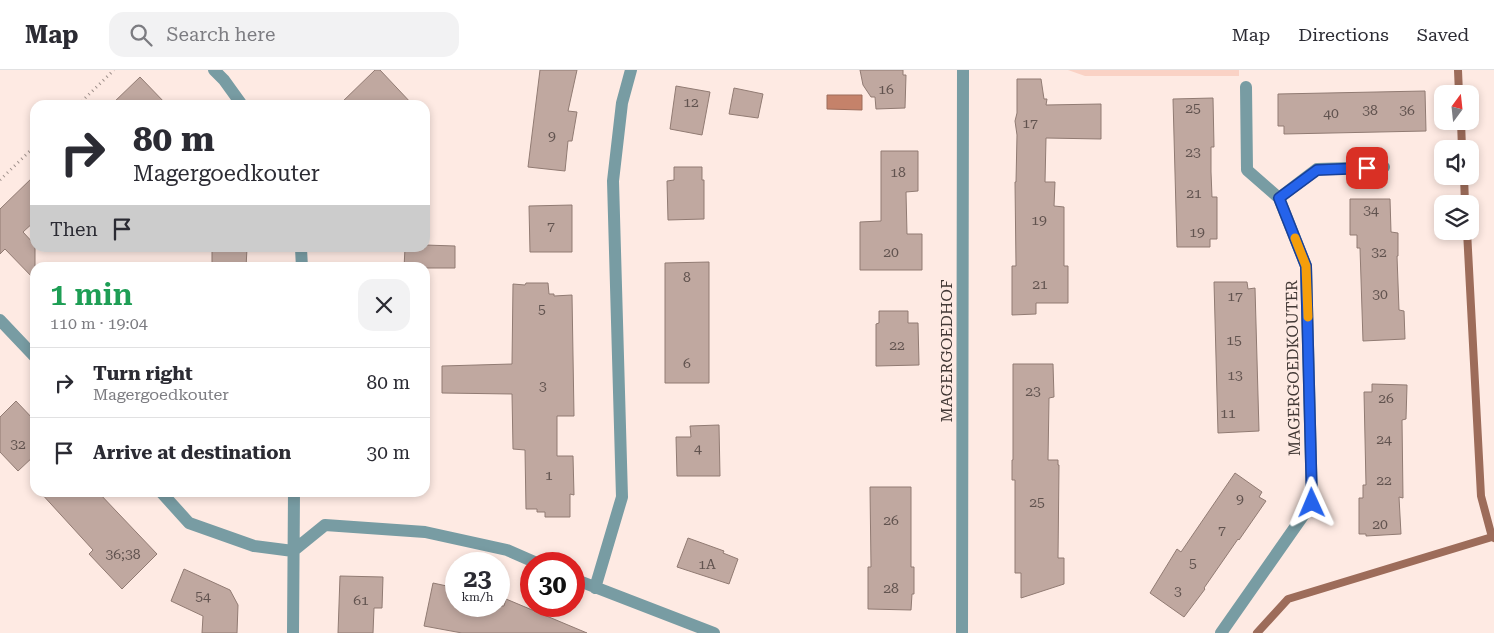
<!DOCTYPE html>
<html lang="en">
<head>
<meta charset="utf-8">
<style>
  body { margin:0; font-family:"Roboto Serif",serif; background:#f2f2f3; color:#2b2b33; height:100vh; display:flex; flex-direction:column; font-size:19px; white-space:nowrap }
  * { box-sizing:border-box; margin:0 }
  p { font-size:16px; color:#7c7c81 }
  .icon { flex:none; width:28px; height:28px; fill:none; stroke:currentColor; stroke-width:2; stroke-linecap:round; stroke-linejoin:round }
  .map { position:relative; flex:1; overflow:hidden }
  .sheet { position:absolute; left:30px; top:192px; width:400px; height:235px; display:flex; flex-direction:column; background:#fff; border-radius:15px; box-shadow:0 2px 8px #0003 }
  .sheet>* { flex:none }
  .top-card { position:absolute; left:30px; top:30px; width:400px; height:152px; border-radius:15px; box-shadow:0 2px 8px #0003; background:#fff; color:#2b2b33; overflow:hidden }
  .needle { width:32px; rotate:15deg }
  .controls { position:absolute; left:1434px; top:15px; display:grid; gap:10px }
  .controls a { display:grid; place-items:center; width:45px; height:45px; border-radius:10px; background:#fff; box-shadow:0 2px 8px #0003; font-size:25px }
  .speed { position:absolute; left:445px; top:482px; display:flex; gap:10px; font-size:25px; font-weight:700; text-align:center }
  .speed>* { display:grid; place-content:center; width:65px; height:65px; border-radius:50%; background:#fff; box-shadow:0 2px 8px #0003; line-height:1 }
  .speed small { font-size:12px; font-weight:400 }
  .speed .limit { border:8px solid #d22; background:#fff; color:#111 }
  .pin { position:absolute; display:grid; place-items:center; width:42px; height:42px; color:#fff; margin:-21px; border-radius:10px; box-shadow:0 2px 8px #0006 }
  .me { position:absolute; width:55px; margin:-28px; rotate:359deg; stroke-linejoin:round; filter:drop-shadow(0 0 4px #0008) }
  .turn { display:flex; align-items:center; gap:18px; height:105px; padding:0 20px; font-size:22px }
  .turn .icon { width:65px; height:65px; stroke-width:2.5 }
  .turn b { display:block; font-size:35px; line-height:42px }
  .then { display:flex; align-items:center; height:48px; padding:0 20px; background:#0003; gap:10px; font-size:19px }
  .round { display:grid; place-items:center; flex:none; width:52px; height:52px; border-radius:15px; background:#f2f2f3 }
  .headline { display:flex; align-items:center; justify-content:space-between; height:85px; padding:0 20px }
  h1 { font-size:30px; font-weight:600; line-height:38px; color:#1e9e55 }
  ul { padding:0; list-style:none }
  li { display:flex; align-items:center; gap:15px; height:70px; padding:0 20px; border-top:1px solid #e1e1e2 }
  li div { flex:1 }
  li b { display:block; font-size:19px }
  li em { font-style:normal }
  header { display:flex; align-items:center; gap:30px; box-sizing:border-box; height:70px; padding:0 25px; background:#fff; border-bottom:1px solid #e1e1e2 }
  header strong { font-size:24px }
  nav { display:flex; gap:28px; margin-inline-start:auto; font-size:18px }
  .search { width:350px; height:45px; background:#f2f2f3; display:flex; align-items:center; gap:12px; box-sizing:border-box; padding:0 18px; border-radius:15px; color:#7c7c81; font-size:19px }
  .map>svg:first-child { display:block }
  .green { fill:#fad2c5 }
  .water { fill:#c5826a; stroke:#9d6c5a }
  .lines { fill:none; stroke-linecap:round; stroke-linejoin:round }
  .stream { stroke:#9d6c5a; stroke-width:8 }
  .building { fill:#c0a8a0; stroke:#917b73 }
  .path { stroke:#a0918c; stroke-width:3; stroke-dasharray:1 4; stroke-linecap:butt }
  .minor { stroke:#789ca3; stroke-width:12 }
  .route-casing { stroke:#184099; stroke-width:12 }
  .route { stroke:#2563eb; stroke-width:9 }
  .slow { stroke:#f59e0b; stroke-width:9 }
  .labels { text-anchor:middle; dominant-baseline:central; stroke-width:4.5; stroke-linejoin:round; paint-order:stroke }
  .number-label { font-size:14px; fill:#61534f }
  .street-label { font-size:16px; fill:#413734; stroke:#feeae3 }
</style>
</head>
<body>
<header>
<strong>Map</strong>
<div class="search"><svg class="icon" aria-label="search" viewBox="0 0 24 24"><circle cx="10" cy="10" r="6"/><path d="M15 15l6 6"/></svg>Search here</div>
<nav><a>Map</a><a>Directions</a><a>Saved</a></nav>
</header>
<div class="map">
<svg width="1494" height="563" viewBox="0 0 1494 563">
  <rect width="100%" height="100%" fill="#feeae3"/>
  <path class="green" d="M 1068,0 L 1239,0 L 1239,6 L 1085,6 Z"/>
  <path class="water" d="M 827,25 L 862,25 L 862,40 L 827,39 Z"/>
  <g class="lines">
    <path class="stream" d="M 1458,0 L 1459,24
      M 1461,51 L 1462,79
      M 1464,106 L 1465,134
      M 1467,161 L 1481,426 L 1492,467
      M 1257,563 L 1288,529 L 1492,467 L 1494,468"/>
  </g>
  <path class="building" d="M 375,0 L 380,0 L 413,35 L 339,35 Z
    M 540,0 L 577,0 L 568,41 L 577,42 L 572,71 L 568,71 L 565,101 L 528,97 Z
    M 860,0 L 903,0 L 903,5 L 906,5 L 905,38 L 876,39 L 875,27 L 871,27 L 863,15 Z
    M 140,7 L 167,35 L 111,35 Z
    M 1017,9 L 1041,9 L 1044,29 L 1047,29 L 1046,35 L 1101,34 L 1101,69 L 1046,68 L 1045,112 L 1055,112 L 1054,136 L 1064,137 L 1064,196 L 1068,196 L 1068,233 L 1036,233 L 1036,244 L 1012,245 L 1012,196 L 1016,196 L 1015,112 L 1016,112 L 1017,65 L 1015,51 L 1017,43 Z
    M 676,16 L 710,22 L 702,65 L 670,59 Z
    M 734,18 L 763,24 L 758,48 L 729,44 Z
    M 1425,21 L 1426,61 L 1284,64 L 1284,56 L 1278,56 L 1278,24 Z
    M 1213,28 L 1214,77 L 1211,77 L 1211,102 L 1212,127 L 1217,127 L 1217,169 L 1210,169 L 1210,177 L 1177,177 L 1173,29 Z
    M 881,81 L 918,81 L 918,121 L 906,122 L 907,164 L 922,164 L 922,200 L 860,200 L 860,152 L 881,151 Z
    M 674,97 L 702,97 L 702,110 L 704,110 L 704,149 L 668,150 L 667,111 L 674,110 Z
    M 35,105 L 35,151 L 23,162 L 35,175 L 35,210 L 5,179 L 0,184 L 0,139 Z
    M 1350,129 L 1390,129 L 1391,162 L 1398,163 L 1398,186 L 1397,186 L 1399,240 L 1404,241 L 1405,269 L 1363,271 L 1360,178 L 1357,178 L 1357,165 L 1350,165 Z
    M 572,135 L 572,182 L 530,182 L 529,136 Z
    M 425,175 L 455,176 L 455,198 L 404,198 L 405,178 L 425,178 Z
    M 212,178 L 247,178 L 246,198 L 212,198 Z
    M 709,192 L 709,313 L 665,313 L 665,193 Z
    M 1214,212 L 1247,212 L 1248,219 L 1255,218 L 1259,361 L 1218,363 Z
    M 526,213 L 548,213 L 549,224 L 554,224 L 554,226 L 572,225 L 574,346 L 557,346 L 557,386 L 573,386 L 574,425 L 570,424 L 570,447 L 545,447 L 545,442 L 537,442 L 537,439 L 526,439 L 525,380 L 513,379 L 512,324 L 442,323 L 442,296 L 512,294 L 513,214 L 525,215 Z
    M 879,241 L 908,241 L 908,253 L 918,253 L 919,295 L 876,296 L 876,254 L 879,253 Z
    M 1013,294 L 1053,294 L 1054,327 L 1049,328 L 1048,390 L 1058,390 L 1058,395 L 1059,395 L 1058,488 L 1064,488 L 1064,514 L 1021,528 L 1021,503 L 1015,503 L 1015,410 L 1012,410 L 1012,390 L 1013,390 Z
    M 1372,314 L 1407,315 L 1406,349 L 1402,350 L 1403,428 L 1399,427 L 1401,464 L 1366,466 L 1366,464 L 1359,464 L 1359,428 L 1363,428 L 1363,415 L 1366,415 L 1364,322 L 1372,322 Z
    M 16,331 L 35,351 L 35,385 L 18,401 L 0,382 L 0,347 Z
    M 719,355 L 720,406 L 677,406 L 676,367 L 691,367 L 690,356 Z
    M 1235,403 L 1262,422 L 1259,427 L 1266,431 L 1239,470 L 1238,469 L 1204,518 L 1205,519 L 1184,547 L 1150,523 L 1177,479 L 1181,482 Z
    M 870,417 L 911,417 L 911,497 L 914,497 L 914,524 L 912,524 L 911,540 L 868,539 L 868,497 L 871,497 Z
    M 40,422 L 98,422 L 157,484 L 122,519 L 89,484 L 93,480 Z
    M 688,468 L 724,481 L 723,483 L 738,489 L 729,514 L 677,497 Z
    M 184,499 L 230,520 L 238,535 L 237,563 L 202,563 L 203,546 L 171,531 Z
    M 340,506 L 383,507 L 382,538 L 374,538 L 373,563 L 338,563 Z
    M 433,513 L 456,518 L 456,536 L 504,536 L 506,529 L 587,563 L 462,563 L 424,556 Z"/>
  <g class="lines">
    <path class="path" d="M 78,35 L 114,0
      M 0,110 L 35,76"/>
    <path class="minor" d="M 214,0 L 224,10 L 242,35
      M 1279,128 L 1317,99 L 1384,97
      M 301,178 L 302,198
      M 0,250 L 35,287
      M 161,422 L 189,453 L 254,476 L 293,481 L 325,455 L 425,462 L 507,480 L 539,494
      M 574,509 L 714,563
      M 595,518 L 622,427 L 613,111 L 622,33 L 631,0
      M 293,563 L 294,422
      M 962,563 L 963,0
      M 1221,563 L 1312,433 L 1306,196 L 1279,128 L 1247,100 L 1246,17"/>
  </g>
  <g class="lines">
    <g class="route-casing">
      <path id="route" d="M 1312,433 L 1306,196 L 1279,128 L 1317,100 L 1367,98"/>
    </g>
    <use href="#route" class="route"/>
    <path class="slow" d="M 1295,168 L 1306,196 L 1308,247"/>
  </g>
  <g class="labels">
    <g class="number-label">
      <text x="886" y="19">16</text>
      <text x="691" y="32">12</text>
      <text x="1193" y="38">25</text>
      <text x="1370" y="40">38</text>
      <text x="1407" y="40">36</text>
      <text x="1331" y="43">40</text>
      <text x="1030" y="53">17</text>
      <text x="552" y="66">9</text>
      <text x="1193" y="82">23</text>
      <text x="898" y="102">18</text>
      <text x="1194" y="123">21</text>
      <text x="1371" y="140">34</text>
      <text x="1039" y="150">19</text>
      <text x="551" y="156">7</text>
      <text x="1197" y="162">19</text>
      <text x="891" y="182">20</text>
      <text x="1379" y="182">32</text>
      <text x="687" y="207">8</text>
      <text x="1040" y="214">21</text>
      <text x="1380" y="224">30</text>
      <text x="1235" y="226">17</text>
      <text x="542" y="239">5</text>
      <text x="1234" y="270">15</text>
      <text x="897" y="275">22</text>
      <text x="687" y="293">6</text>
      <text x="1235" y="305">13</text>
      <text x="543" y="316">3</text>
      <text x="1033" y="321">23</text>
      <text x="1386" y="328">26</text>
      <text x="1228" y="343">11</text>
      <text x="1384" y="369">24</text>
      <text x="18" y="374">32</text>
      <text x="698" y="378">4</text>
      <text x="549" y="405">1</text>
      <text x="1384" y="410">22</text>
      <text x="1240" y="429">9</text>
      <text x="1037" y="432">25</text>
      <text x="891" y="450">26</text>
      <text x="1380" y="454">20</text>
      <text x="1222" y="460">7</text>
      <text x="123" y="484">36;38</text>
      <text x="1193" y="493">5</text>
      <text x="707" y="494">1A</text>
      <text x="891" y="518">28</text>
      <text x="1178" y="521">3</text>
      <text x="203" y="526">54</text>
      <text x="361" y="530">61</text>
    </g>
    <g class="street-label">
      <text transform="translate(946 281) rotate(-90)">MAGERGOEDHOF</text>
      <text transform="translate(1293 298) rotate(-91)">MAGERGOEDKOUTER</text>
    </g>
  </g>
</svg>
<div class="controls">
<a><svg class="needle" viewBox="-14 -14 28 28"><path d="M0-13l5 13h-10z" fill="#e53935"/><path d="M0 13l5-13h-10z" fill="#7c7c81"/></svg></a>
<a><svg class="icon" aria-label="sound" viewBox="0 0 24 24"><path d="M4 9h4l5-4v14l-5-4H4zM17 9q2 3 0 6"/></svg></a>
<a><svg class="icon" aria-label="layers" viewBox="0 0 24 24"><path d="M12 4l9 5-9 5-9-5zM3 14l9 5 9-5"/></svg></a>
</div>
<div class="speed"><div>23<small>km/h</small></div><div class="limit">30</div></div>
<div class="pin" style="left:1367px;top:98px;background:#d93025"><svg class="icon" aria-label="arrive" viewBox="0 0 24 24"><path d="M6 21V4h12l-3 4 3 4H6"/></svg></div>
<svg class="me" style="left:1312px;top:433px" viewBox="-20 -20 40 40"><path d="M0-17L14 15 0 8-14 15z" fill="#2563eb" stroke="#fff" stroke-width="4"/></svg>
<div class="top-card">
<div class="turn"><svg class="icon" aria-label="right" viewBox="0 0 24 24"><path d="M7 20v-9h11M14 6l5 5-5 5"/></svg><div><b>80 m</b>Magergoedkouter</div></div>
<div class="then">Then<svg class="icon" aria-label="arrive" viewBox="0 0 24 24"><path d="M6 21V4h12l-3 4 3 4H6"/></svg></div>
</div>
<section class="sheet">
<div class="headline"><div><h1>1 min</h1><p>110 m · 19:04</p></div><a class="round"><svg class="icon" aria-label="close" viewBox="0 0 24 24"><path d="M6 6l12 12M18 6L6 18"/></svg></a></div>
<ul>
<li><svg class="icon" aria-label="right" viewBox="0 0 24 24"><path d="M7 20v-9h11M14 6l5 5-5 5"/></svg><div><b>Turn right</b><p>Magergoedkouter</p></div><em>80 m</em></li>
<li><svg class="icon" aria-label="arrive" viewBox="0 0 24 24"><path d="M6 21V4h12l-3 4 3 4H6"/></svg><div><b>Arrive at destination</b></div><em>30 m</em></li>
</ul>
</section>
</div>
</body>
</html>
